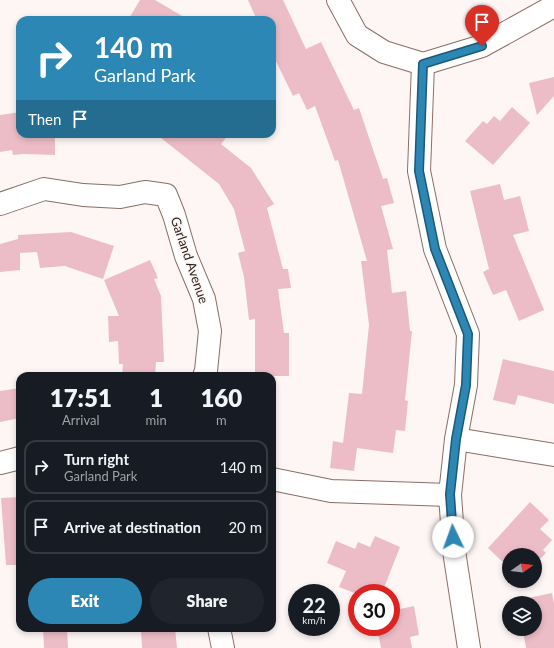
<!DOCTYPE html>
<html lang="en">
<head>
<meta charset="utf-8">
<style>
  body { margin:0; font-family:Lato,sans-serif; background:#20242c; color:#f1f3f6; height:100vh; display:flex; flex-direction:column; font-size:15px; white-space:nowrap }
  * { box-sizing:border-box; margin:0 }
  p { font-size:13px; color:#9ea1a6 }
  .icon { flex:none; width:22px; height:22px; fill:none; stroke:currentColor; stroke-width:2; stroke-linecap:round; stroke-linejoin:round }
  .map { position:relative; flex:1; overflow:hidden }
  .panel { position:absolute; left:16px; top:372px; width:260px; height:260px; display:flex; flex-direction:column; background:#171b24; border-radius:12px; box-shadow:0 2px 6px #0003 }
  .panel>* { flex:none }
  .banner { position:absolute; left:16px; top:16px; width:260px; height:122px; border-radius:12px; box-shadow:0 2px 6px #0003; background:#2d87b5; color:#fff; overflow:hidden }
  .needle { width:26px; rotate:76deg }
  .buttons { position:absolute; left:502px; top:548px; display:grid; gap:8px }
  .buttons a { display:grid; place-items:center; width:40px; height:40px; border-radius:50%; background:#171b24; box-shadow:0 2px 6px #0003; font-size:20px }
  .speed { position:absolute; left:288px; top:584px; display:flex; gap:8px; font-size:20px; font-weight:700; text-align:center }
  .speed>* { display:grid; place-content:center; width:52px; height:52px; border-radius:50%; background:#171b24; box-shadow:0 2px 6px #0003; line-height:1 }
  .speed small { font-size:10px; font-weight:400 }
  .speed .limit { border:6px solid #d22; background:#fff; color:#111 }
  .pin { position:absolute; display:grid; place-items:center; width:34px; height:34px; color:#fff; margin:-41px -17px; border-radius:50% 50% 50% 0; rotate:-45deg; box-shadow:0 0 4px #0007 }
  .pin .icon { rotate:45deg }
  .me { position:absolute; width:44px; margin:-22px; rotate:357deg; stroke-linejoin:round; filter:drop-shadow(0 0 3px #0008) }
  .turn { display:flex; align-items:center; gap:14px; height:84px; padding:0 12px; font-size:18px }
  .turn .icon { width:52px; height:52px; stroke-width:2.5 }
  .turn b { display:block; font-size:28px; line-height:34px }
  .then { display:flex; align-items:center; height:38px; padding:0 12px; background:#0003; gap:8px; font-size:15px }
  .eta { display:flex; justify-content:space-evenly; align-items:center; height:68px; text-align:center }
  .eta b { font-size:24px; font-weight:800; line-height:28px }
  .cta { display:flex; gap:8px; margin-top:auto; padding:8px 12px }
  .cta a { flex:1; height:46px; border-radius:24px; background:#2d87b5; color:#fff; font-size:16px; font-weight:800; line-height:46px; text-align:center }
  .cta a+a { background:#20242c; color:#f1f3f6 }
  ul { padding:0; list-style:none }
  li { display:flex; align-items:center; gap:12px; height:54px; margin:0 8px 6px; padding:0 4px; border:2px solid #363941; border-radius:12px }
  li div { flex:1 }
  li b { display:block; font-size:15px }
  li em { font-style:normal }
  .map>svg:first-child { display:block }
  .building { fill:#edbdc7 }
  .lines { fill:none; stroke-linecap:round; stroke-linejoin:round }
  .minor-casing { stroke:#8a6e66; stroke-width:24 }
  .minor { stroke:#fff; stroke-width:22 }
  .route-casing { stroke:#1d5876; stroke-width:10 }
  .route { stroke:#2d87b5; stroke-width:7 }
  .labels { text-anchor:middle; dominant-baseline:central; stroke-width:3; stroke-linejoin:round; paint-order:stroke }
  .street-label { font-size:13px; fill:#271c18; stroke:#fdf6f4 }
</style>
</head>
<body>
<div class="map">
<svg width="554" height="648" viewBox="0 0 554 648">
  <rect width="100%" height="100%" fill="#fdf6f4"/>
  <path class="building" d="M 140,0 L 155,0 L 189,20 L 128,20 Z
    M 248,0 L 283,0 L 306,49 L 321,42 L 354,110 L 359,108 L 383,179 L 387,178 L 394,203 L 381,206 L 393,249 L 387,250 L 392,293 L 406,291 L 410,331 L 412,331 L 405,400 L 408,401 L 405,431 L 396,430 L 393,453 L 357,448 L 354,471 L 330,468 L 333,441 L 343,443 L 349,393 L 362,394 L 369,325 L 361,261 L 367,261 L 338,160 L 335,161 L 315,106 L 307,110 L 299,93 L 293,96 L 272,53 L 272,20 L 257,20 Z
    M 554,77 L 554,96 L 537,115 L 529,83 Z
    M 512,107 L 530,123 L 493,165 L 465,141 L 483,121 L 487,124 L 494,116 L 500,121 Z
    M 20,112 L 20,134 L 55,134 L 55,155 L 23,154 L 13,155 L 12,150 L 0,152 L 0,115 Z
    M 156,134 L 229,134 L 221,144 L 251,168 L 274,204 L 267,208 L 283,269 L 288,269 L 291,288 L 278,289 L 284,333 L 289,333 L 289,376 L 255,376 L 255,319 L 249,320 L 244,277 L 238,253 L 245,251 L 234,209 L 219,184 Z
    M 500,184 L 504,200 L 520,196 L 529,231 L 513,235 L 544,310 L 519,321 L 506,290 L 493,295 L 483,272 L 489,269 L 470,191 Z
    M 71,232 L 114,246 L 103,279 L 65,266 L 40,268 L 37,252 L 20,253 L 20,270 L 0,272 L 0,244 L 18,239 L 18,235 Z
    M 150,260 L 158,278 L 154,279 L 161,296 L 164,362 L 156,362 L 155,376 L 122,376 L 123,364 L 119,364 L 118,341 L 109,342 L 108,316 L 119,316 L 104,280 Z
    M 503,359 L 554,371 L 554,404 L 518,395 L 515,405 L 493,400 Z
    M 20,388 L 20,418 L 0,422 L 0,391 Z
    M 20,497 L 20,565 L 6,565 L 1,498 Z
    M 530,502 L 549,520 L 540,529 L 552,540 L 543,550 L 546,553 L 535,564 L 535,555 L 509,555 L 509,568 L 488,548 Z
    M 375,536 L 400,547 L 382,593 L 357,594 L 339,587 L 346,571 L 327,563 L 336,541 L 355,549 L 358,542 L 370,547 Z
    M 552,593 L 554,604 L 554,648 L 526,648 L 523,631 L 535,629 L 535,603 L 529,603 L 528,598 Z
    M 414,606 L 419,635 L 410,637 L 412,648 L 381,648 L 377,627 L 391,627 L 391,611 Z
    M 43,628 L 67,628 L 68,648 L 44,648 Z
    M 175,628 L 177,648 L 142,648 L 141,631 Z"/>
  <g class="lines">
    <g class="minor-casing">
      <path id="minor" d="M 338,0 L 357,35 L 384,52 L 423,64
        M 423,64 L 419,171 L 435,249 L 468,334 L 466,385 L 456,439 L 450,495 L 454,551 L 469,648
        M 423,64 L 482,46 L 554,6
        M 0,204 L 44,189 L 83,195 L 120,197 L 145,192 L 166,195 L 174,215 L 186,256 L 204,299 L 210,331 L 206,371 L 204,376
        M 456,439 L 554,455
        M 0,463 L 20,458
        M 272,479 L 331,491 L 450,495
        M 219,628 L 223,648"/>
    </g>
    <use href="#minor" class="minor"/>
  </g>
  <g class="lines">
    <g class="route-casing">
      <path id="route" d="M 453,537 L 450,494 L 456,439 L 466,385 L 468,334 L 435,249 L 419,171 L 423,64 L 482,46"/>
    </g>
    <use href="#route" class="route"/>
  </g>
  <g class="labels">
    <g class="street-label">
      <text transform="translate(190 260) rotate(71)">Garland Avenue</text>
    </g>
  </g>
</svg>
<div class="buttons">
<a><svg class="needle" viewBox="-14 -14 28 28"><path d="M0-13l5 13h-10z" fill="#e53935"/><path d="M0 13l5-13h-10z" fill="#9ea1a6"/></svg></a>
<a><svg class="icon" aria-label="layers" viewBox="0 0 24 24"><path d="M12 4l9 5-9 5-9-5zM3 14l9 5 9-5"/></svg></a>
</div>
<div class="speed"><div>22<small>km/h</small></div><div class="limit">30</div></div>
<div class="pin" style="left:482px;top:46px;background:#d93025"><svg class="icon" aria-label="arrive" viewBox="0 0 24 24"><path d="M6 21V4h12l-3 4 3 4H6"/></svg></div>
<svg class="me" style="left:453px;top:537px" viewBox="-20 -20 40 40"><circle r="19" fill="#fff"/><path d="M0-13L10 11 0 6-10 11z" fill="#2d87b5"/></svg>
<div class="banner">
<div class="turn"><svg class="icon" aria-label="right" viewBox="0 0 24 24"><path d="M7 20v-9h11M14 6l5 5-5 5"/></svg><div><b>140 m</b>Garland Park</div></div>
<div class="then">Then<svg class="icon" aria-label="arrive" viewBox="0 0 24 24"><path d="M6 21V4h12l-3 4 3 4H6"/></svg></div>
</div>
<section class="panel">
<div class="eta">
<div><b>17:51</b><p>Arrival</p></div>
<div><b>1</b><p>min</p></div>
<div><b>160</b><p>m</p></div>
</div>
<ul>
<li><svg class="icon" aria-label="right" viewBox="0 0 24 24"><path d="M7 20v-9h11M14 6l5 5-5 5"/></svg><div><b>Turn right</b><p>Garland Park</p></div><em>140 m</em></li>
<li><svg class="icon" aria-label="arrive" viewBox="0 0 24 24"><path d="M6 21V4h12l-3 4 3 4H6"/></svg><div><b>Arrive at destination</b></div><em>20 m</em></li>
</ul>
<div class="cta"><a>Exit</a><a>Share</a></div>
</section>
</div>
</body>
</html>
